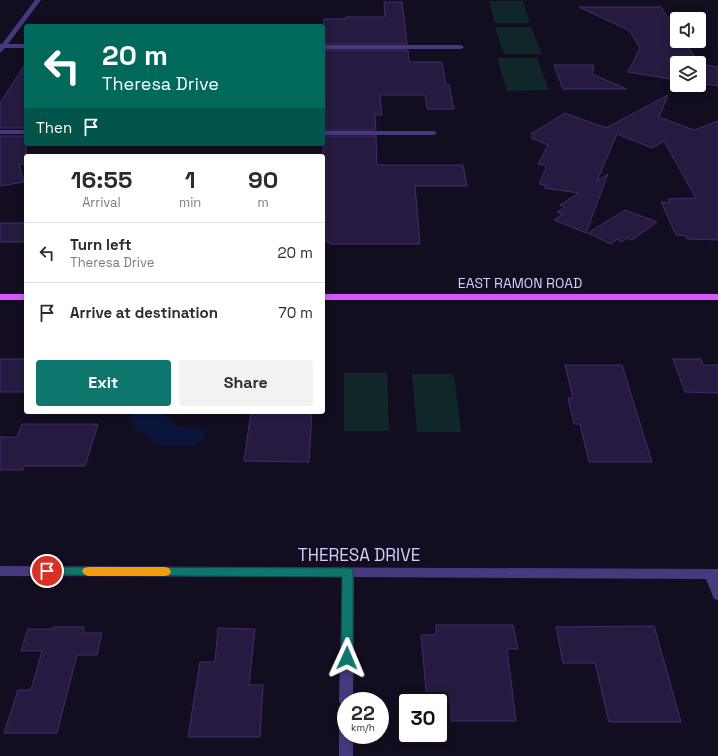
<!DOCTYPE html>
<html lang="en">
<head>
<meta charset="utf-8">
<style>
  body { margin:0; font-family:"Space Grotesk",sans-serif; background:#f2f2f3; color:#2b2b33; height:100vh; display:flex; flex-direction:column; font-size:15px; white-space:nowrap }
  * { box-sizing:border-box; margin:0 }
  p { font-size:13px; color:#7c7c81 }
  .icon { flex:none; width:22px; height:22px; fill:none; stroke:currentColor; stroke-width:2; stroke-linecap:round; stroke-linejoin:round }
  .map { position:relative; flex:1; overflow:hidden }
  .sheet { position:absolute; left:24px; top:154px; width:301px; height:260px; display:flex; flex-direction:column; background:#fff; border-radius:4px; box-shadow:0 2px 10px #0003 }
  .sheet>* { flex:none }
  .top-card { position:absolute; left:24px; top:24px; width:301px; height:122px; border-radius:4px; box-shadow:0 2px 10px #0003; background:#00695c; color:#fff; overflow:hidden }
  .fabs { position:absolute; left:670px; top:12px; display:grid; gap:8px }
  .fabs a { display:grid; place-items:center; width:36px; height:36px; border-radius:4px; background:#fff; box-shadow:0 2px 10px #0003; font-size:20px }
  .speed { position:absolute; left:337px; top:692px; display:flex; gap:8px; font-size:20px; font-weight:700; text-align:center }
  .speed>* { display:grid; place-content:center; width:52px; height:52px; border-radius:50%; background:#fff; box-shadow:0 2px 10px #0003; line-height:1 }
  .speed small { font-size:10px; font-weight:400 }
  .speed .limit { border:2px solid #111; border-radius:6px; background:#fff; color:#111 }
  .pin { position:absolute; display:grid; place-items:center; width:34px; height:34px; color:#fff; margin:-17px; border:2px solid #fff; border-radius:50%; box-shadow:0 1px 4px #0007 }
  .me { position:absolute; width:44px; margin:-22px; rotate:1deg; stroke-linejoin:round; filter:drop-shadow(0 0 3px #0008) }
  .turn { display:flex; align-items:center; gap:14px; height:84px; padding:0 12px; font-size:18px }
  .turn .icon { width:52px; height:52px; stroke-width:2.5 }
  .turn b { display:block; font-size:28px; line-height:34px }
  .then { display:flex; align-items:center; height:38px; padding:0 12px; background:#0003; gap:8px; font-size:15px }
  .eta { display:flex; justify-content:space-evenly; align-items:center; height:68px; text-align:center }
  .eta b { font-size:24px; font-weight:800; line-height:28px }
  .primary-button { display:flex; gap:8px; margin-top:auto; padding:8px 12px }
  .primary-button a { flex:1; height:46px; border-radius:4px; background:#0f766e; color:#fff; font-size:16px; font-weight:800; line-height:46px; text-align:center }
  .primary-button a+a { background:#f2f2f3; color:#2b2b33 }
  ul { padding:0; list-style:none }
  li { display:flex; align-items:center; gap:12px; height:60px; padding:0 12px; border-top:1px solid #e1e1e2 }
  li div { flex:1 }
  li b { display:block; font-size:15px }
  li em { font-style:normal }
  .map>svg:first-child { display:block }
  .green { fill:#10272a }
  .water { fill:#0a153c }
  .building { fill:#271a41; stroke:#422c6c }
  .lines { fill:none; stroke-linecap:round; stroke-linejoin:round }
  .minor { fill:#46397e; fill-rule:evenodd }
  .major { fill:#d657fc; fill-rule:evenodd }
  .route { fill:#0f766e; stroke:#0a4d48 }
  .slow { fill:#f59e0b }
  .labels { text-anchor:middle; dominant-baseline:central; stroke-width:3; stroke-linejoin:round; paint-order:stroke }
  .street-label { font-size:14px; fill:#dacdfe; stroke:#130d20 }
  .near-street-label { font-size:17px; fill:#dacdfe; stroke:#130d20 }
</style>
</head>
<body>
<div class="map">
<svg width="718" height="756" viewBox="0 0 718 756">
  <rect width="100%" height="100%" fill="#130d20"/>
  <path class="green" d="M 489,1 L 523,1 L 530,23 L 495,23 Z
    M 495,27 L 531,27 L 542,54 L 504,54 Z
    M 497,58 L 537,58 L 549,90 L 507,91 Z
    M 344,373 L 387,373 L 389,431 L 344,431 Z
    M 412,374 L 454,374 L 461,432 L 417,432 Z"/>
  <path class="water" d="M 132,412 L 161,412 L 179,428 L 199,428 L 206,438 L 192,445 L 159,445 L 130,423 Z"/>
  <path class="building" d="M 384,2 L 402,2 L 407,44 L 323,44 L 324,19 L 346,19 L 346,17 L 385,17 Z
    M 579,7 L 661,7 L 677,31 L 677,41 L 684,41 L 700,64 L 718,67 L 718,86 L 699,83 L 699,63 L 677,63 L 677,80 L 628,72 L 640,48 L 630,31 Z
    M 323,50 L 408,50 L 409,62 L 442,62 L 446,85 L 449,85 L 454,109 L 427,109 L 425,95 L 380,95 L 382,115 L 375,115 L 376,130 L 323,130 Z
    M 26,63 L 26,128 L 0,128 L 0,103 Z
    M 554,65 L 594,65 L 592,74 L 627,89 L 563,89 Z
    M 668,95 L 659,117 L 694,130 L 718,121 L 718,240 L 687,239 L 686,236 L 676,235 L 661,202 L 670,203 L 668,199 L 696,198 L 664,141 L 652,148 L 617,134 L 597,181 L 608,174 L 586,233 L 554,220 L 563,214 L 557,212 L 565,207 L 560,205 L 579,193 L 544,188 L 546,185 L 539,184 L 547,166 L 538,164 L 548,145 L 531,138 L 534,136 L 531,134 L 565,113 L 606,128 Z
    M 0,136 L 26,136 L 26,164 L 19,164 L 24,182 L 0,186 Z
    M 323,136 L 376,136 L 377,165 L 463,165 L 467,186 L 415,186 L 420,244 L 330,244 L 330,242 L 323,242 Z
    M 625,210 L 657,222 L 632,240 L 627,238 L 622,242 L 617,239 L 611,244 L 588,233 Z
    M 0,223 L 26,223 L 26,242 L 0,242 Z
    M 0,359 L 26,359 L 26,392 L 0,392 Z
    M 673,359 L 701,359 L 703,365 L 718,365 L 718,393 L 685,392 Z
    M 565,365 L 622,365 L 652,462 L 589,462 L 580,424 L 574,424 L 568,398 L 573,398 Z
    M 251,412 L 312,412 L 309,462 L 244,461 Z
    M 22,424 L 98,424 L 85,466 L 24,466 L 23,470 L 0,470 L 0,437 L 17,437 Z
    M 436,625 L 513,625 L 518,649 L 507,649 L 516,721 L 451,721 L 451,701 L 427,701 L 421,635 L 436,635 Z
    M 654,626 L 681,722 L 609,722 L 595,663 L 563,663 L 556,627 Z
    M 53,627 L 84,627 L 83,633 L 102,633 L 97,655 L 77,655 L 57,733 L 4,733 L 18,690 L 31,690 L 42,651 L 21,651 L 28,629 L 53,629 Z
    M 218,628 L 255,629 L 249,685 L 263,685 L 260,737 L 188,737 L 200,662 L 215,662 Z"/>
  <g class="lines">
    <path class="minor" d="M 35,0 L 41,0 L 8,44 L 26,44 L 26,48 L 5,48 L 0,53 L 0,44 L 2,44 Z
      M 323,45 L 461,45 L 464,47 L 461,49 L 323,49 Z
      M 0,130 L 26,130 L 26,134 L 0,134 Z
      M 323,131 L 434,131 L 437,133 L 434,135 L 323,135 Z
      M 0,566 L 718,569 L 718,600 L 714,599 L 706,579 L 354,577 L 353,701 L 346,701 L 346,707 L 341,705 L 339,701 L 342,577 L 0,576 Z
      M 346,718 L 346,735 L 353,735 L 353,756 L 339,756 L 339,724 L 341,719 Z"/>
    <path class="major" d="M 0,294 L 26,294 L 26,300 L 0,300 Z
      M 323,294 L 718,294 L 718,300 L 323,300 Z"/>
  </g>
  <path class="route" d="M 47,567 L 348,568 L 352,569 L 353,572 L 353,658 L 351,662 L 347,663 L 342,662 L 341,658 L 342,577 L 47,575 L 43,574 L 42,571 L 43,568 Z"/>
  <path class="slow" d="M 88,567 L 165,567 L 169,568 L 171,572 L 169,575 L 165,576 L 88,576 L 84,574 L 82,571 L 84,568 Z"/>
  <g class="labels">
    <g class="street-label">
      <text x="520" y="283">EAST RAMON ROAD</text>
    </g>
    <g class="near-street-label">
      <text x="359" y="555">THERESA DRIVE</text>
    </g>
  </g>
</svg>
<div class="fabs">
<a><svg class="icon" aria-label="sound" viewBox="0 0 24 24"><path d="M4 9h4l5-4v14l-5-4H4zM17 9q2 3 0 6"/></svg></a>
<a><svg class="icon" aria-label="layers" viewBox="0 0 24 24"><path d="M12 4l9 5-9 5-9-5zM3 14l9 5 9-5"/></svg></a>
</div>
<div class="speed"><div>22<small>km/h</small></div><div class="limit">30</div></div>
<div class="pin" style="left:47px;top:571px;background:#d93025"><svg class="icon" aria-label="arrive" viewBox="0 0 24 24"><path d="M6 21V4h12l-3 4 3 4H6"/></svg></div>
<svg class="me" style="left:347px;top:658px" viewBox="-20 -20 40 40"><path d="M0-17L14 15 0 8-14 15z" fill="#0f766e" stroke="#fff" stroke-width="4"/></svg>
<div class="top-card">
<div class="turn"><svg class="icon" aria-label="left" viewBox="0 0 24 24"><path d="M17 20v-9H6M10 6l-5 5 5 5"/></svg><div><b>20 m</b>Theresa Drive</div></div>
<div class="then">Then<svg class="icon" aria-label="arrive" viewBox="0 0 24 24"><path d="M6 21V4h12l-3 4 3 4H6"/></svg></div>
</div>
<section class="sheet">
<div class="eta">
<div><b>16:55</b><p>Arrival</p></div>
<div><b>1</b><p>min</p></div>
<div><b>90</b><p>m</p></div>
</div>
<ul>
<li><svg class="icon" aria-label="left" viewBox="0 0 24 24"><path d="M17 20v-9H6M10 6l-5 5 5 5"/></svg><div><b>Turn left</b><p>Theresa Drive</p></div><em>20 m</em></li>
<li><svg class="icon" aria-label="arrive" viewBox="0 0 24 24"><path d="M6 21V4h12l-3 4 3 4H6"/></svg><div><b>Arrive at destination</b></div><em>70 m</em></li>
</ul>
<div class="primary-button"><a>Exit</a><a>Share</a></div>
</section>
</div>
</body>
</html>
